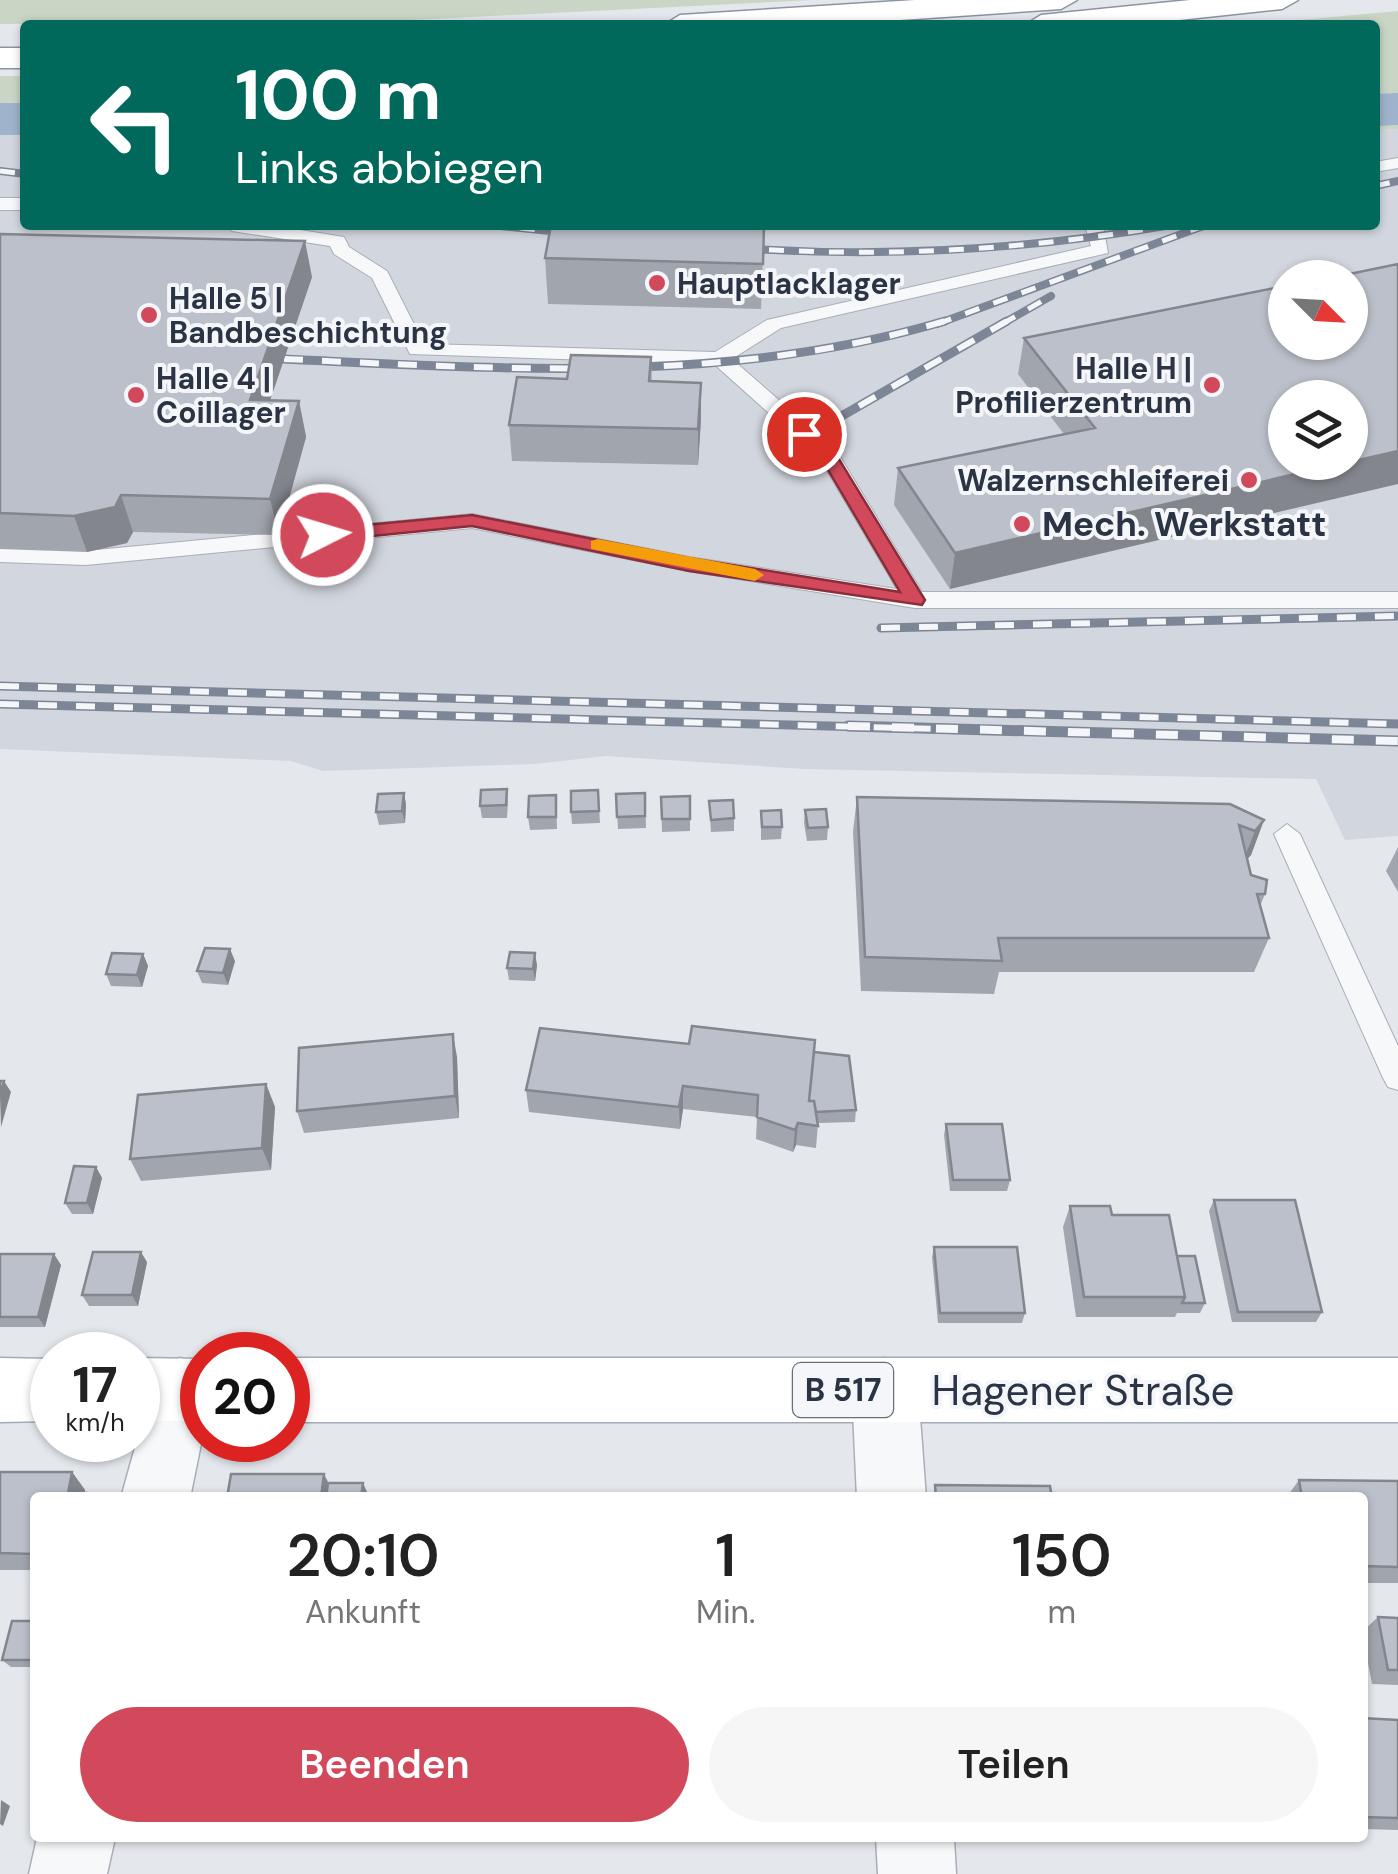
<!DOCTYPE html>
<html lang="de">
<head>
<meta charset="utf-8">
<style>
  body { margin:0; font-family:"DM Sans",sans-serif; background:#f6f6f6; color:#222; height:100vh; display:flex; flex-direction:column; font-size:38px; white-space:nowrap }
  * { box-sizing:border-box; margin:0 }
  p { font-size:32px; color:#767676 }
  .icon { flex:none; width:55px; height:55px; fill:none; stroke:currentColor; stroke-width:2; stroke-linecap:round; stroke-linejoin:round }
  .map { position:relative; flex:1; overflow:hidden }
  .panel { position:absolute; left:30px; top:1492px; width:1338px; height:350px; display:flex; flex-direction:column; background:#fff; border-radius:10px; box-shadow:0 2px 8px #0004 }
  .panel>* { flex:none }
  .top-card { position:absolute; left:20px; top:20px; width:1360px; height:210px; border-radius:10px; box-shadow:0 2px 8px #0004; background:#00695c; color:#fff; overflow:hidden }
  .needle { width:65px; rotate:114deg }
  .tools { position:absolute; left:1268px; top:260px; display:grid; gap:20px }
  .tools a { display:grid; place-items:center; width:100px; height:100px; border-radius:50%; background:#fff; box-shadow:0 2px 8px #0004; font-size:50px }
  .speed { position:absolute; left:30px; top:1332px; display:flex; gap:20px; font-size:50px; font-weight:700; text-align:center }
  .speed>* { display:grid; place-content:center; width:130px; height:130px; border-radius:50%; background:#fff; box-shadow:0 2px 8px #0004; line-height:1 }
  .speed small { font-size:25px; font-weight:400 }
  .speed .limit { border:15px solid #d22; background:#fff; color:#111 }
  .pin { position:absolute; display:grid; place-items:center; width:85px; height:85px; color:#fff; margin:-42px; border:5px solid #fff; border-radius:50%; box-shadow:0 2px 10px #0007 }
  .me { position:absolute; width:110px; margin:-55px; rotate:85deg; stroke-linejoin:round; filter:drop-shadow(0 0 8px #0008) }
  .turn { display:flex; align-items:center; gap:35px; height:210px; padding:0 50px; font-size:45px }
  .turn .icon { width:130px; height:130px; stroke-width:2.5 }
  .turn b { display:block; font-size:70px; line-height:85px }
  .eta { display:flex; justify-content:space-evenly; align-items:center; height:170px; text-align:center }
  .eta b { font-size:60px; font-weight:600; line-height:70px }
  .action { display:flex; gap:20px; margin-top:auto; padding:20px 50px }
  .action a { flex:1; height:115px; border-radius:60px; background:#d1495b; color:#fff; font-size:40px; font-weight:600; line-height:115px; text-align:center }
  .action a+a { background:#f6f6f6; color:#222 }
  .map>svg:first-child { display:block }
  .built { fill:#d2d6de; fill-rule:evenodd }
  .green { fill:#c9d6c5 }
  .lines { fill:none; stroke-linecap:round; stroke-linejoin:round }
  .river { fill:#9fb4cc; fill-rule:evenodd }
  .lane-casing { stroke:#a9aeb7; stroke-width:2 }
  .street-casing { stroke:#a9aeb7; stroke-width:3 }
  .primary-casing { stroke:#a3abb8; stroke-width:3 }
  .highway-casing { stroke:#8b94a3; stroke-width:3 }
  .lane { fill:#f7f8fa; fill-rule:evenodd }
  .street { fill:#f7f8fa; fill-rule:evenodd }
  .primary { fill:#fff; fill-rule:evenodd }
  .highway { fill:#fff; fill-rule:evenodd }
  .rail-far2-casing { stroke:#7d8696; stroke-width:8 }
  .rail-far1-casing { stroke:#7d8696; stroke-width:9 }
  .rail-casing { stroke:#7d8696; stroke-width:11 }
  .rail-far2 { stroke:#f4f6f9; stroke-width:5; stroke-dasharray:15; stroke-linecap:butt }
  .rail-far1 { stroke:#f4f6f9; stroke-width:6; stroke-dasharray:19; stroke-linecap:butt }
  .rail { stroke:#f4f6f9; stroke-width:8; stroke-dasharray:22; stroke-linecap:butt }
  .wall { fill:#a1a5ae }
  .shaded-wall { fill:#83868d }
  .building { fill:#bbc0ca; stroke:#83868d; stroke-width:2.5 }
  .route { fill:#d1495b; stroke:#882f3b; stroke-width:2.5 }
  .slow { fill:#f59e0b }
  .poi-dot { fill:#d1495b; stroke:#f4f6f9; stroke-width:4 }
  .labels { text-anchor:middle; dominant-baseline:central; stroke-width:8; stroke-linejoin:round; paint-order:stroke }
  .far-poi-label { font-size:30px; font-weight:bold; fill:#2b3445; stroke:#f4f6f9; text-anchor:start }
  .shield { fill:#f4f6f9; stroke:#676e7b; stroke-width:2.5 }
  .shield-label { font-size:32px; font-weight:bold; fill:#2b3445 }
  .poi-label { font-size:35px; font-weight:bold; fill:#2b3445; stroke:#f4f6f9; text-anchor:start }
  .near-street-label { font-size:42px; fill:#2b3445; stroke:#f4f6f9 }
</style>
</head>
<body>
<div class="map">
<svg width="1398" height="1874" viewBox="0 0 1398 1874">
  <rect width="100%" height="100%" fill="#e4e7ec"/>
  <path class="built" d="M 1375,129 L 1398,129 L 1398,836 L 1345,840 L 1316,779 L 805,769 L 606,756 L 535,764 L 323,771 L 291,761 L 0,749 L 0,134 L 25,133 L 25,225 L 1375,225 ZM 1285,278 L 1350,278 L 1350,342 L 1285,342 ZM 1285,398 L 1350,398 L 1350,462 L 1285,462 Z"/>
  <path class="green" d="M 0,0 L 812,0 L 411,20 L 0,24 Z
    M 1398,11 L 1398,129 L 1375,129 L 1375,25 L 1245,25 Z
    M 0,76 L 25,76 L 25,133 L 0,134 Z"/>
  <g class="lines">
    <path class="river" d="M 1398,93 L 1398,125 L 1375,126 L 1375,94 Z
      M 0,103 L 25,103 L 25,135 L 0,135 Z"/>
    <g class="lane-casing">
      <path id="lane" d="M 1398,158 L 1398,168 L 1375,172 L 1375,162 Z
        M 0,198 L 25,198 L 25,210 L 0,210 Z
        M 223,225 L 269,225 L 344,237 L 349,247 L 387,271 L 424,344 L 715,352 L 767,320 L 1091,246 L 1085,225 L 1103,225 L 1108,253 L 781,328 L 732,359 L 836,450 L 922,592 L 1398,592 L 1398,608 L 915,608 L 689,571 L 472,528 L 86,565 L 0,562 L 0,548 L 86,551 L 472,514 L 689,557 L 897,589 L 820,459 L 714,364 L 410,354 L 372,278 L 334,254 L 330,246 L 232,231 Z
        M 1287,824 L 1300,834 L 1398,1046 L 1398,1090 L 1388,1087 L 1383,1078 L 1274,834 Z"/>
    </g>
    <g class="street-casing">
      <path id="street" d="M 180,1358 L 202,1367 L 202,1439 L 190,1498 L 121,1498 L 157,1368 Z
        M 885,1358 L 908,1368 L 918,1390 L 926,1498 L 857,1498 L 852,1390 L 862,1368 Z
        M 37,1838 L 115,1838 L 107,1874 L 29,1874 Z
        M 876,1838 L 954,1838 L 956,1874 L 878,1874 Z"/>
    </g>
    <g class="primary-casing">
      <path id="primary" d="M 0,1358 L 52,1359 L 52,1421 L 0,1422 Z
        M 138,1358 L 202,1359 L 202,1421 L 138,1421 Z
        M 288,1358 L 1398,1358 L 1398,1422 L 288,1422 Z"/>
    </g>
    <g class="highway-casing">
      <path id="highway" d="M 915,0 L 1077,0 L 1061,9 L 826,25 L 664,25 L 680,15 Z
        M 1190,0 L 1298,0 L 1282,9 L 1133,25 L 1025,25 L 1041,15 Z
        M 0,48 L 25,48 L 25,68 L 0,68 Z"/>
    </g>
    <use href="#lane" class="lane"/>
    <use href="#street" class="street"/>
    <use href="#primary" class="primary"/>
    <use href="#highway" class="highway"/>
    <g class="rail-far2-casing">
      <path id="rail-far2" d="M 0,171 L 25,174
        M 1375,186 L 1398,181
        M 490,225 L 579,234
        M 739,248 C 885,258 1027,250 1171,225
        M 937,324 L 1206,225
        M 1002,324 L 1051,296"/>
    </g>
    <g class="rail-far1-casing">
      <path id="rail-far1" d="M 284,359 C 506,369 729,385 945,321
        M 826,425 L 1007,321
        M 881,628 L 1398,616
        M 0,686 L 1398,724
        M 0,704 L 942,729"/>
    </g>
    <g class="rail-casing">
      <path id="rail" d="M 848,726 L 1398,741"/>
    </g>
    <use href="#rail-far2" class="rail-far2"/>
    <use href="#rail-far1" class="rail-far1"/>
    <use href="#rail" class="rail"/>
  </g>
  <path class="wall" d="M 764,225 L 761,309 L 548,304 L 545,258 Z
    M 0,234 L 312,277 L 270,400 L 299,401 L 306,437 L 279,535 L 133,532 L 127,543 L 87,552 L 0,549 Z
    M 1285,286 L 950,589 L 894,505 L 898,468 L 1064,434 L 1018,374 L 1024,338 Z
    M 651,357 L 652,382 L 701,419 L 698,465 L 512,461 L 509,425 L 567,379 Z
    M 507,789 L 508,802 L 507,818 L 482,818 L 480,806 Z
    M 598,790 L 600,823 L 572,824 L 571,812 Z
    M 404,793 L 406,805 L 405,823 L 379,825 L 376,812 Z
    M 645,793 L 646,828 L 618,829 L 616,794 Z
    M 556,795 L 557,829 L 530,830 L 528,817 Z
    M 690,796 L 690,831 L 662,832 L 661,797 Z
    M 857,797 L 1264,820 L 1251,855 L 1247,859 L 1251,875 L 1265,894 L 1260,906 L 1269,938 L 1254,972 L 999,972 L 994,994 L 861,991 L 853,832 Z
    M 709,801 L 734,818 L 734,831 L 711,832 Z
    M 805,810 L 828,827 L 827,840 L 807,841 L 804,823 Z
    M 761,811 L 782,827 L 781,839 L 761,840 Z
    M 1398,847 L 1398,892 L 1386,871 Z
    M 143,954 L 148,966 L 142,987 L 111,986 L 106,974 Z
    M 235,961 L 228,985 L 202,983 L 197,971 Z
    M 537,965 L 535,981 L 509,980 L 507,968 Z
    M 689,1044 L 813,1062 L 856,1110 L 855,1122 L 818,1123 L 816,1148 L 796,1145 L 793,1152 L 756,1139 L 757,1117 L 683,1109 L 680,1129 L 529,1112 L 526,1090 Z
    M 457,1057 L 459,1118 L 304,1133 L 297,1111 Z
    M 266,1084 L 275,1107 L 271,1170 L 141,1181 L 130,1159 Z
    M 946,1124 L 1010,1180 L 1007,1191 L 950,1191 L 944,1135 Z
    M 96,1167 L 102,1178 L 93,1214 L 72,1214 L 65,1203 Z
    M 1214,1200 L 1322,1312 L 1316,1322 L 1232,1322 L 1209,1211 Z
    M 1070,1206 L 1112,1215 L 1177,1256 L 1205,1303 L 1200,1313 L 1177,1313 L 1175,1317 L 1076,1317 L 1063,1227 Z
    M 934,1247 L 1025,1313 L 1022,1323 L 938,1323 L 932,1257 Z
    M 0,1254 L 61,1265 L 45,1327 L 0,1327 Z
    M 147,1262 L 138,1306 L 89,1306 L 82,1295 Z
    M 0,1472 L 72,1472 L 85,1490 L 85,1493 L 90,1498 L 35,1498 L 35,1570 L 0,1570 Z
    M 1299,1480 L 1398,1481 L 1398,1583 L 1362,1583 L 1362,1498 L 1286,1498 Z
    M 1378,1617 L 1398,1618 L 1398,1685 L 1372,1684 L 1362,1632 Z
    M 35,1621 L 35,1667 L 11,1667 L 2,1660 Z
    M 1362,1718 L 1398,1720 L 1398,1830 L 1362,1829 Z"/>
  <path class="shaded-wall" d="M 305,241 L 312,277 L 258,436 L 250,400 Z
    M 701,383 L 701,419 L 698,465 L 698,429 Z
    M 299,401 L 306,437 L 279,535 L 270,499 Z
    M 1398,451 L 1398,484 L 950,589 L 955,553 Z
    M 121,495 L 133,532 L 127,543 L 87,552 L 74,516 Z
    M 404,793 L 406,805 L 405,823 L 402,811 Z
    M 1264,820 L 1251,855 L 1241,866 L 1255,831 Z
    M 230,949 L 235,961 L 228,985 L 223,973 Z
    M 535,953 L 537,965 L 535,981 L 533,969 Z
    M 143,954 L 148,966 L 142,987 L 137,975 Z
    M 453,1034 L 457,1057 L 459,1118 L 455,1096 Z
    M 4,1081 L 11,1092 L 1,1127 L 0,1096 Z
    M 266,1084 L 275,1107 L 271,1170 L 262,1148 Z
    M 683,1086 L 683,1109 L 680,1129 L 679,1107 Z
    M 798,1123 L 796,1145 L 793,1152 L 795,1130 Z
    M 96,1167 L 102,1178 L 93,1214 L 87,1203 Z
    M 141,1252 L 147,1262 L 138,1306 L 132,1295 Z
    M 54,1254 L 61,1265 L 45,1327 L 38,1317 Z
    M 72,1472 L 85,1490 L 84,1498 L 68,1493 Z
    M 324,1474 L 333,1492 L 332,1498 L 321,1498 Z
    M 363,1483 L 367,1492 L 366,1498 L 361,1498 Z
    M 1,1800 L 10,1806 L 3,1826 L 0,1824 Z"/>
  <path class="building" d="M 551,225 L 764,225 L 763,264 L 545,258 Z
    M 0,234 L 305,241 L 250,400 L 299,401 L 270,499 L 121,495 L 115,507 L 74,516 L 0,513 Z
    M 1398,264 L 1398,451 L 1350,462 L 1350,398 L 1285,398 L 1285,462 L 1347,462 L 955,553 L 898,468 L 1095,428 L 1024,338 L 1285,286 L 1285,342 L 1350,342 L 1350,278 L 1330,278 Z
    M 571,355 L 651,357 L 649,381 L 701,383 L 698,429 L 509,425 L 517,377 L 567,379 Z
    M 507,789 L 506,805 L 480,806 L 481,790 Z
    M 598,790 L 599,811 L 571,812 L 571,791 Z
    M 404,793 L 402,811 L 376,812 L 378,794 Z
    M 645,793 L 645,816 L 617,817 L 616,794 Z
    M 556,795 L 556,817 L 528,817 L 529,796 Z
    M 690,796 L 690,819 L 662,819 L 661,797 Z
    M 857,797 L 1230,804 L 1264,820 L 1255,831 L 1239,825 L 1251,875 L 1267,880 L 1265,894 L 1257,894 L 1269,938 L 998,938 L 1002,961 L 865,957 Z
    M 733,800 L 734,818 L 711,820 L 709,801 Z
    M 826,809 L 828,827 L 808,828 L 805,810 Z
    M 781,810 L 782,827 L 762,827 L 761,811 Z
    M 205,948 L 230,949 L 223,973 L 197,971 Z
    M 510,952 L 535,953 L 533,969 L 507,968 Z
    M 112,953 L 143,954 L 137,975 L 106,974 Z
    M 692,1026 L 815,1040 L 809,1101 L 814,1101 L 818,1126 L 798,1123 L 795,1130 L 757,1117 L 758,1095 L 683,1086 L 679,1107 L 526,1090 L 540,1028 L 689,1044 Z
    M 453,1034 L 455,1096 L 297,1111 L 299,1048 Z
    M 814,1052 L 849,1056 L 856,1110 L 816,1112 L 814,1101 L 809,1101 Z
    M 0,1081 L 4,1081 L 0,1096 Z
    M 266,1084 L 262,1148 L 130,1159 L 138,1095 Z
    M 946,1124 L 1002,1124 L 1010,1180 L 953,1180 Z
    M 74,1166 L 96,1167 L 87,1203 L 65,1203 Z
    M 1214,1200 L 1295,1200 L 1322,1312 L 1238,1312 Z
    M 1070,1206 L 1110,1206 L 1112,1215 L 1169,1215 L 1185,1297 L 1084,1297 Z
    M 934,1247 L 1017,1247 L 1025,1313 L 940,1313 Z
    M 93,1252 L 141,1252 L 132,1295 L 82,1295 Z
    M 0,1254 L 54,1254 L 38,1317 L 0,1317 Z
    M 1177,1256 L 1195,1256 L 1205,1303 L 1182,1303 L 1185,1297 Z
    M 0,1472 L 72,1472 L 68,1493 L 86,1493 L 85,1498 L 35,1498 L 35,1554 L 0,1553 Z
    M 231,1474 L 324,1474 L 321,1498 L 227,1498 Z
    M 1299,1480 L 1398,1481 L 1398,1567 L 1362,1566 L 1362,1498 L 1302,1498 Z
    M 328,1483 L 363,1483 L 361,1498 L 326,1498 Z
    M 935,1485 L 1050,1486 L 1052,1498 L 936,1498 Z
    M 565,1496 L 593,1496 L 593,1498 Z
    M 1378,1617 L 1398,1618 L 1398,1670 L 1388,1670 Z
    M 12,1621 L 35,1621 L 35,1660 L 2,1660 Z
    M 1362,1718 L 1398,1720 L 1398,1818 L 1362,1817 Z"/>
  <path class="route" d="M 804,429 L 834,451 L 925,600 L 922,605 L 689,571 L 472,526 L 323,541 L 314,535 L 323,529 L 472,515 L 689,558 L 900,592 L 821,458 L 796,434 Z"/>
  <path class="slow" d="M 598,539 L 755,569 L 764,575 L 755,581 L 591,549 L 591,541 Z"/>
  <g class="poi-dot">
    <circle cx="657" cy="283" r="10"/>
    <circle cx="149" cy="315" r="10"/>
    <circle cx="1212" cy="385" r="10"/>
    <circle cx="136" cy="395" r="10"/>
    <circle cx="1249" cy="480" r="10"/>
    <circle cx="1022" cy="524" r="10"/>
  </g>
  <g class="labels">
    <g class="far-poi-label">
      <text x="677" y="283">Hauptlacklager</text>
      <text x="169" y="298">Halle 5 |<tspan x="169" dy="34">Bandbeschichtung</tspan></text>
      <text x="1192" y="368" text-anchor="end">Halle H |<tspan x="1192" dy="34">Profilierzentrum</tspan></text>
      <text x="156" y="378">Halle 4 |<tspan x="156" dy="34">Coillager</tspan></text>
      <text x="1229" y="480" text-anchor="end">Walzernschleiferei</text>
    </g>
    <rect class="shield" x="793" y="1363" width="100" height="54" rx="8"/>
    <g class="shield-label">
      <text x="843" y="1390">B 517</text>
    </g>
    <g class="poi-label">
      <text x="1042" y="524">Mech. Werkstatt</text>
    </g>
    <g class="near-street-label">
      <text x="1083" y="1390">Hagener Straße</text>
    </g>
  </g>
</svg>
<div class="tools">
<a><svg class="needle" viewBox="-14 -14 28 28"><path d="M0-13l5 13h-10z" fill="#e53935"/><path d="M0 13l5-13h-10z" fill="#767676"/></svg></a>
<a><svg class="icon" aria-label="layers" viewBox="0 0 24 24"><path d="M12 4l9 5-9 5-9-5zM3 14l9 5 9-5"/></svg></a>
</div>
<div class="speed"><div>17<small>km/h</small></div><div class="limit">20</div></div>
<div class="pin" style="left:804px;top:434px;background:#d93025"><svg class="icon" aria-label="arrive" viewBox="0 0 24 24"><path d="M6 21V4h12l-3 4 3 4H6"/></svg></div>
<svg class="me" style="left:323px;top:535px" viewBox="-20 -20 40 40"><circle r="17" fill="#d1495b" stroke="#fff" stroke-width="3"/><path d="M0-11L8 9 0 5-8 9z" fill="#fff"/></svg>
<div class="top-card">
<div class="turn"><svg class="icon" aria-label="left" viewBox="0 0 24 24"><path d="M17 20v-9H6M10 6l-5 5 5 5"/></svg><div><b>100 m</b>Links abbiegen</div></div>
</div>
<section class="panel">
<div class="eta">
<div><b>20:10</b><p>Ankunft</p></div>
<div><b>1</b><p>Min.</p></div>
<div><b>150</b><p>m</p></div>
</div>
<div class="action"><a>Beenden</a><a>Teilen</a></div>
</section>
</div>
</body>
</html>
